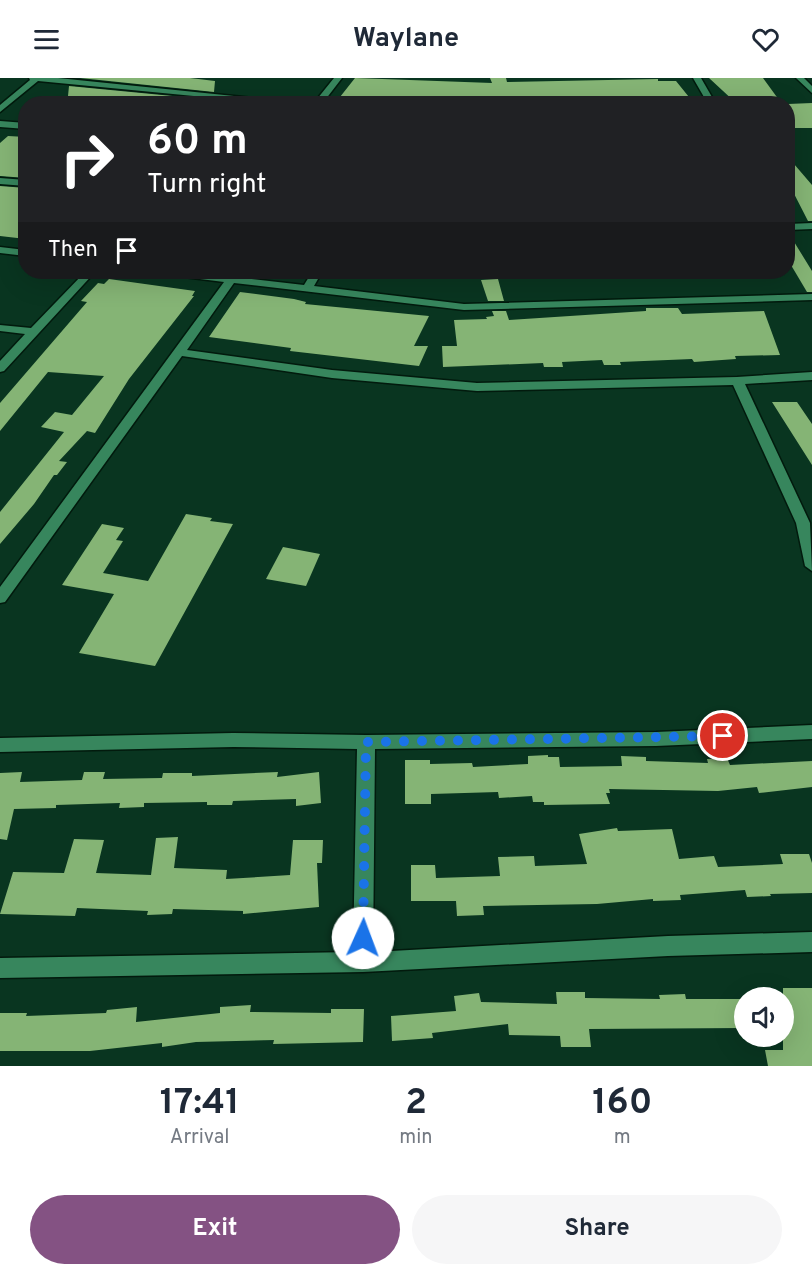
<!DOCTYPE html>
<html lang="en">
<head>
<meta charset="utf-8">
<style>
  body { margin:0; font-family:Overpass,sans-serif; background:#f6f6f7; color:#1f2937; height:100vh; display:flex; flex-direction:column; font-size:22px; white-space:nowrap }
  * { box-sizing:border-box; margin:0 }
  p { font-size:20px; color:#747a83 }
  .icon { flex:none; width:33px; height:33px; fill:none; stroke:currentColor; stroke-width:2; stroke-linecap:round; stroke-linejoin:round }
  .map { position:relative; height:988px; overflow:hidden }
  .details { display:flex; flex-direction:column; background:#fff; flex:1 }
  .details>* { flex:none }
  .guide { position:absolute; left:18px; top:18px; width:777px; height:183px; border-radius:24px; box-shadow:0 6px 24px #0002; background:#202124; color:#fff; overflow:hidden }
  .buttons { position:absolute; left:734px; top:909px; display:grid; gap:12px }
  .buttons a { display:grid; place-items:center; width:60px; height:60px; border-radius:50%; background:#fff; box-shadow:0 6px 24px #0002; font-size:30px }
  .pin { position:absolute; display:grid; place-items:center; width:51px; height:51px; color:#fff; margin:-26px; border:3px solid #fff; border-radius:50%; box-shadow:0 2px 6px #0007 }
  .me { position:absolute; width:66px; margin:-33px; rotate:2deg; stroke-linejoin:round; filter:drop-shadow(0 0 4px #0008) }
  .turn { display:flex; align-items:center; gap:21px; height:126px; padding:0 30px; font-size:27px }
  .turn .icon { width:78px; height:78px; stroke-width:2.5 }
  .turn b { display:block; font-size:42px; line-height:51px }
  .then { display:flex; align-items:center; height:57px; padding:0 30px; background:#0003; gap:12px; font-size:22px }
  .eta { display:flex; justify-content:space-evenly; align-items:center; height:102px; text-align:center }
  .eta b { font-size:36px; font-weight:700; line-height:42px }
  .action { display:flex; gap:12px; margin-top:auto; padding:12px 30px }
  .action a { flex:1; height:69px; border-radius:36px; background:#845283; color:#fff; font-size:24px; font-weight:700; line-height:69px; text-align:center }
  .action a+a { background:#f6f6f7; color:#1f2937 }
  header { display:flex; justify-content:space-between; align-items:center; height:78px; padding:0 30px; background:#fff; font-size:27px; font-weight:700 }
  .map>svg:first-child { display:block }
  .building { fill:#85b475 }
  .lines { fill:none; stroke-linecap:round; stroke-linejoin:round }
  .minor-casing { stroke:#021a0d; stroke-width:3 }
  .minor { fill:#37865d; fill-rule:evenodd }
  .route { stroke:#1a73e8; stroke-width:10; stroke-dasharray:0 18 }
</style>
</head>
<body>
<header><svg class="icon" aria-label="menu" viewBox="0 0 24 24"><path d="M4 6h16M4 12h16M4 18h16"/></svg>Waylane<svg class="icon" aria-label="heart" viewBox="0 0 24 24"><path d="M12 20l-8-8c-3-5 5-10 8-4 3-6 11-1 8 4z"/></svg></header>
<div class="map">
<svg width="812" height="988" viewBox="0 0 812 988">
  <rect width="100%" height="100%" fill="#093520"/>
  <path class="building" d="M 80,0 L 190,0 L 215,3 L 214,14 Z
    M 355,0 L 492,5 L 490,0 L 506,0 L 507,4 L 658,1 L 658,3 L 676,3 L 693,24 L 400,26 L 340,19 Z
    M 709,0 L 763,0 L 779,22 L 736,25 Z
    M 69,8 L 214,22 L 214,26 L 151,26 L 68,18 Z
    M 812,25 L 812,50 L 788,50 L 788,26 Z
    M 8,58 L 26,59 L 26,100 L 0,98 L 0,65 Z
    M 788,79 L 812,107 L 812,143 L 808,143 L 788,104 Z
    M 0,108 L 26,110 L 26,161 L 0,158 Z
    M 788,154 L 812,193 L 812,214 L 807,214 L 788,182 Z
    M 109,201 L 195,213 L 192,218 L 194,218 L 129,301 L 95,355 L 87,353 L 59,383 L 67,384 L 57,397 L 54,397 L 34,426 L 0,466 L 0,434 L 64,354 L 41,349 L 55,334 L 72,337 L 104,298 L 48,294 L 0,353 L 0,325 L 87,224 L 81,223 L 98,205 L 104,206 Z
    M 498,201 L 504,223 L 488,223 L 481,202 Z
    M 240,214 L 294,221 L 306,224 L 305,226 L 429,238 L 414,268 L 428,268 L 419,288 L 316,276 L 290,273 L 291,270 L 209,259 Z
    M 646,230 L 678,230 L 682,236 L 764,233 L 780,277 L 735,278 L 736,281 L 694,284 L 692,281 L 620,284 L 621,287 L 604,287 L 602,282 L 562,284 L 563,289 L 544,289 L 543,285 L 443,289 L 442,268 L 457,268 L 454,242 L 487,241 L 486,239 L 494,238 L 492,233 L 506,233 L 509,242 L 646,233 Z
    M 772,324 L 797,324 L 812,346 L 812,387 Z
    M 186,436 L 212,440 L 210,443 L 233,446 L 155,588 L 79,575 L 114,516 L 62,507 L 102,446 L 124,450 L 116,462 L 123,463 L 103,495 L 148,503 Z
    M 283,469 L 320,476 L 306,508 L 266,501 Z
    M 548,677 L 548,679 L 559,679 L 560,689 L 622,688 L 621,678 L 646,679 L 646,683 L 708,685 L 707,681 L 727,680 L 730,687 L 812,683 L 812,709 L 759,715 L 757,709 L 718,713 L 609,711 L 610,715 L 606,715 L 610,726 L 544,727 L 544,724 L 533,724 L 532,718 L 499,720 L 498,714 L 431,716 L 431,726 L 405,726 L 405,682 L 430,682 L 430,686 L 472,685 L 473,689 L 528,686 L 528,678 Z
    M 22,694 L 20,704 L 82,702 L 84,694 L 105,694 L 103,701 L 162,700 L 163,695 L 192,695 L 192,698 L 278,694 L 277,699 L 319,694 L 321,725 L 296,728 L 296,721 L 233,723 L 232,727 L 207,727 L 207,724 L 144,725 L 144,729 L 119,730 L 120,725 L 56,727 L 56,730 L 14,731 L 7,762 L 0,761 L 0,695 Z
    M 617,750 L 618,753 L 672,751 L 679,781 L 714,778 L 718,789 L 783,786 L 780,776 L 809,776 L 812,785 L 812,815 L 770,816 L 771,818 L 747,819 L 745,812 L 680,817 L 681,822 L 653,823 L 653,821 L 597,826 L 483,828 L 484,837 L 457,838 L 456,823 L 411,823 L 411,787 L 435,787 L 436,800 L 500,798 L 498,779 L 534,778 L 535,788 L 587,786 L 579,756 Z
    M 178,759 L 174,790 L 227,792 L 226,801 L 290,797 L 293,762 L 323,762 L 322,785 L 317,785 L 319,829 L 243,836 L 243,833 L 173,831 L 172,836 L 147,837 L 148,833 L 77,830 L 75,838 L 0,836 L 13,794 L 64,795 L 74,761 L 104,762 L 96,795 L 151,797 L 156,760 Z
    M 783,910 L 812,910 L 812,988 L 768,988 L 765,972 L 783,972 Z
    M 556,914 L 585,914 L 585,920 L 660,921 L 659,917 L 685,916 L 686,921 L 744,921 L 744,950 L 589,951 L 591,969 L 561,969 L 560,958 L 509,957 L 508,946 L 432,955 L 433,960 L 392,963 L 391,938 L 456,933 L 454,918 L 479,915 L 481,924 L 557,926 Z
    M 251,927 L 250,934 L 331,935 L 331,931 L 364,931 L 363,964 L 273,966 L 274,962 L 196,964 L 162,969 L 162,965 L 90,973 L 0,973 L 0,935 L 27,935 L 26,938 L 106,935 L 107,932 L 137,929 L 136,944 L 220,935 L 220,929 Z"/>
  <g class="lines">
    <g class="minor-casing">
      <path id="minor" d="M 29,0 L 58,0 L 311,26 L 276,26 L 38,3 L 0,34 L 0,27 L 30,2 Z
        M 334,0 L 342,0 L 322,26 L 313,26 Z
        M 693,0 L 701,0 L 716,26 L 708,26 Z
        M 796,0 L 804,0 L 812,8 L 812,15 Z
        M 0,43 L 26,45 L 26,51 L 0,49 Z
        M 0,100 L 26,102 L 26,108 L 0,106 Z
        M 812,145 L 812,151 L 788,152 L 788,146 Z
        M 0,169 L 26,172 L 26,178 L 0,175 Z
        M 85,194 L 95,194 L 4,293 L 0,294 L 0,283 L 25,256 L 0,253 L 0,247 L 31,250 Z
        M 163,194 L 191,194 L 304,207 L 312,194 L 322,194 L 314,208 L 464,226 L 812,216 L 812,222 L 464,232 L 234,205 L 187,272 L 332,292 L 477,305 L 737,299 L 812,294 L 812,302 L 745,306 L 810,445 L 812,493 L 805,488 L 796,445 L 733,307 L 477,313 L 332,300 L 182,278 L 5,524 L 0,525 L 0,509 L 224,204 L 168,197 Z
        M 812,647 L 812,661 L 656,668 L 375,671 L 373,874 L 668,858 L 812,854 L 812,874 L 668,878 L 363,894 L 0,900 L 0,880 L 353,874 L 357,671 L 233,669 L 0,674 L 0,660 L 233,655 L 366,657 L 656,654 Z"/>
    </g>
    <use href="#minor" class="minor"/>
  </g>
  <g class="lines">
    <path class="route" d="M 363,860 L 366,664 L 723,658"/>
  </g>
</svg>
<div class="buttons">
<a><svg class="icon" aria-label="sound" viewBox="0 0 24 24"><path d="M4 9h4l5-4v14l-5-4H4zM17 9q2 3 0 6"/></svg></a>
</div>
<div class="pin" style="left:723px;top:658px;background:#d93025"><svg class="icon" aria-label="arrive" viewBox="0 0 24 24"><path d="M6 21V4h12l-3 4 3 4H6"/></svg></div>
<svg class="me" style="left:363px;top:860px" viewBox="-20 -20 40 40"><circle r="19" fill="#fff"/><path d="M0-13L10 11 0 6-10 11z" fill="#1a73e8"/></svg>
<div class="guide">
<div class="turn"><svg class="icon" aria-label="right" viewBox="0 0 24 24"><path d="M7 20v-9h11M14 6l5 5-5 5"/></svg><div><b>60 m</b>Turn right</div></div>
<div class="then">Then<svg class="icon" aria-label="arrive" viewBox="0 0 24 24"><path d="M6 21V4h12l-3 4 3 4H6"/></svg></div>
</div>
</div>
<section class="details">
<div class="eta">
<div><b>17:41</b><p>Arrival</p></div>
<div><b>2</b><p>min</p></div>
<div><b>160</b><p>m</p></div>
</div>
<div class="action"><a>Exit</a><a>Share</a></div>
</section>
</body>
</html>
